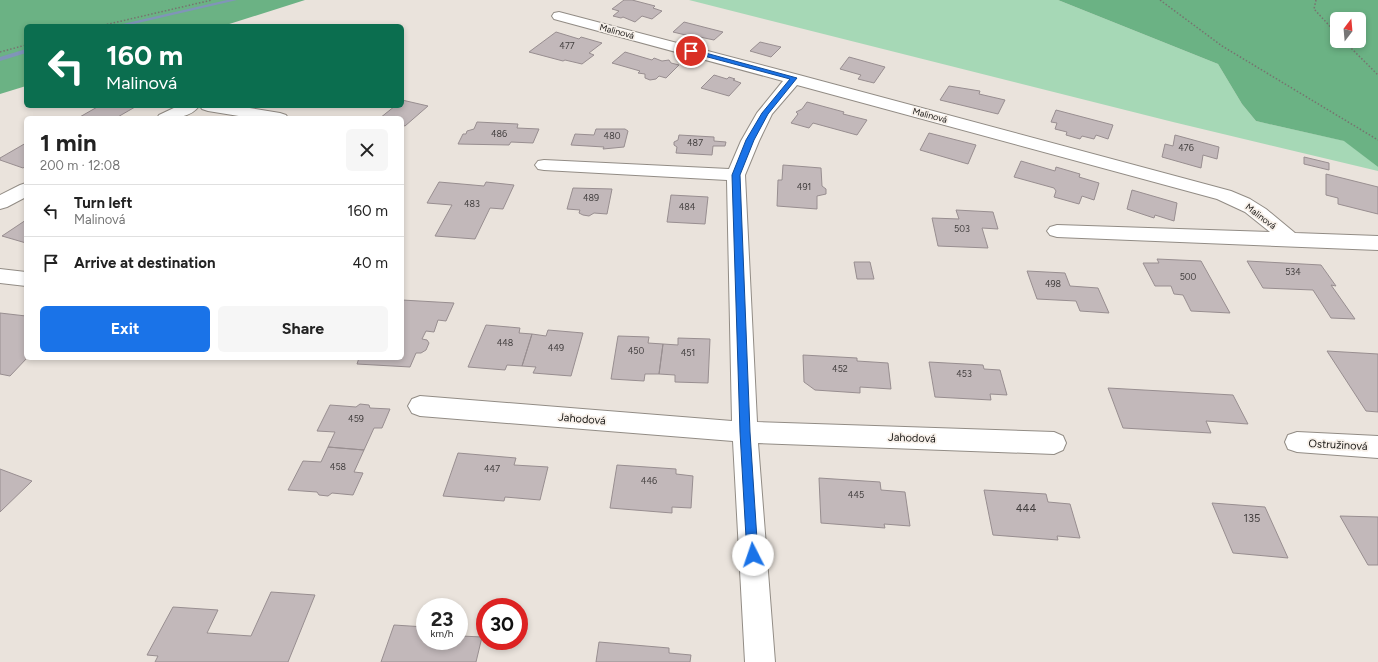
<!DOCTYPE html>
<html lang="en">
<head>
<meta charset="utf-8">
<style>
  body { margin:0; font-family:Figtree,sans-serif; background:#f6f6f6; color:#222; height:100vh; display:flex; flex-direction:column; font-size:15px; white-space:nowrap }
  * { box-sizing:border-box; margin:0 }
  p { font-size:13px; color:#767676 }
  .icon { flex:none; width:22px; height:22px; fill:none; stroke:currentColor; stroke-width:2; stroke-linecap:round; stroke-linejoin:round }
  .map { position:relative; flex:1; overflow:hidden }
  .side { position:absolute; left:24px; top:116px; width:380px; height:244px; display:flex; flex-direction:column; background:#fff; border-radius:6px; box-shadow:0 2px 6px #0003 }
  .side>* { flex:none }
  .guide { position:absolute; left:24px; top:24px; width:380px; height:84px; border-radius:6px; box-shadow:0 2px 6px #0003; background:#0b6e4f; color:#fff; overflow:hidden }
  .needle { width:26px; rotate:16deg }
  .fabs { position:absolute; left:1330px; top:12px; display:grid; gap:8px }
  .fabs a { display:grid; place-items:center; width:36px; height:36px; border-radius:6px; background:#fff; box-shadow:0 2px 6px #0003; font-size:20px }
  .speed { position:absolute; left:416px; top:598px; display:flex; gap:8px; font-size:20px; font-weight:700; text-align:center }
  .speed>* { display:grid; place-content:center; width:52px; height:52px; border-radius:50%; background:#fff; box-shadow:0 2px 6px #0003; line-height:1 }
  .speed small { font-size:10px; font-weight:400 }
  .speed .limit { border:6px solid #d22; background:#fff; color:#111 }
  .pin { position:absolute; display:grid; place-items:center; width:34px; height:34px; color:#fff; margin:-17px; border:2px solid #fff; border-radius:50%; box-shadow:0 1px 4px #0007 }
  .me { position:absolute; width:44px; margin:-22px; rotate:356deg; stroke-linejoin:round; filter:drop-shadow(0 0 3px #0008) }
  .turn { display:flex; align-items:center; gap:14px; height:84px; padding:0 16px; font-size:18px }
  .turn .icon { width:52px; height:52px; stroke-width:2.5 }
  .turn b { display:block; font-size:28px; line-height:34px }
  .round { display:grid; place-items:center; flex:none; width:42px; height:42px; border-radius:6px; background:#f6f6f6 }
  .headline { display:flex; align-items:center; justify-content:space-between; height:68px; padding:0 16px }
  h1 { font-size:24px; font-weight:700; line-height:30px }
  .button { display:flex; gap:8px; margin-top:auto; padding:8px 16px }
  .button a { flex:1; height:46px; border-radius:6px; background:#1a73e8; color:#fff; font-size:16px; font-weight:700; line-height:46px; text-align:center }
  .button a+a { background:#f6f6f6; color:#222 }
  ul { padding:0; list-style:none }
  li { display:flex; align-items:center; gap:12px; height:52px; padding:0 16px; border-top:1px solid #e0e0e0 }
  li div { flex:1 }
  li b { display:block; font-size:15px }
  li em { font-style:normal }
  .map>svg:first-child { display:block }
  .green { fill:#a6d8b6 }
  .forest { fill:#6bb284; fill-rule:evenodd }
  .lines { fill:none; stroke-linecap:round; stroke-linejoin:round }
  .stream { fill:#8095b8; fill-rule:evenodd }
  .building { fill:#c2b8ba; stroke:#988e90 }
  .street-casing { stroke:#928c85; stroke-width:2 }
  .path { stroke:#77736f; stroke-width:1.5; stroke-dasharray:1.5 2; stroke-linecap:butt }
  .street { fill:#fff; fill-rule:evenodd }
  .route { fill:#1a73e8; stroke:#114b97 }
  .labels { text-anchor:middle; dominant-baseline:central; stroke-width:3.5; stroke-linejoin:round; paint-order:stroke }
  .far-street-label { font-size:9px; fill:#181614; stroke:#f7f0e9 }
  .number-label { font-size:9px; fill:#423e3e }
  .street-label { font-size:11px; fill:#181614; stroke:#f7f0e9 }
  .near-number-label { font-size:11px; fill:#423e3e }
</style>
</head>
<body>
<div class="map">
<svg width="1378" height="662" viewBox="0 0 1378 662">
  <rect width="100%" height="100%" fill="#eae3dc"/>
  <path class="green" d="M 689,0 L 1058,0 L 1218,64 L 1242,104 L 1256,121 L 1345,141 L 1378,167 L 1378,171 L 1173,122 Z"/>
  <path class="forest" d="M 0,0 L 305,0 L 223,26 L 26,26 L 26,86 L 0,94 Z
    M 1058,0 L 1378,0 L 1378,167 L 1344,141 L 1256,121 L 1242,104 L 1218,64 ZM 1337,19 L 1359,19 L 1359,41 L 1337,41 Z"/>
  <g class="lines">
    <path class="stream" d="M 227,0 L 237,0 L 125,26 L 114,26 Z
      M 26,49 L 26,53 L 0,61 L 0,57 Z"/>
  </g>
  <path class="building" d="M 624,0 L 632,0 L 655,6 L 653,8 L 662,11 L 652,19 L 642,16 L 635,22 L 623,17 L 621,18 L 613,16 L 619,11 L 612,9 Z
    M 684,22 L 723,32 L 714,40 L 700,37 L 698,38 L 673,32 Z
    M 556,32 L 579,39 L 581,37 L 602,43 L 589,53 L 594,55 L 582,64 L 565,60 L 563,61 L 529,52 Z
    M 760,42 L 781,47 L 771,57 L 750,51 Z
    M 625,52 L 652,60 L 654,58 L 662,61 L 669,60 L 671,63 L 679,65 L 666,78 L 659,76 L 656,79 L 650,80 L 645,78 L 645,74 L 638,73 L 640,71 L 612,63 Z
    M 849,57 L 885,67 L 874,83 L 858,79 L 861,75 L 840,69 Z
    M 714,75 L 727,79 L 729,77 L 735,79 L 733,80 L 741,83 L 729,96 L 701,88 Z
    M 949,86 L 980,91 L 979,94 L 1005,100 L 998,114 L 940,100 Z
    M 402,100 L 428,106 L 405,126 L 402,125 L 402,118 L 380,118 L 395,106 L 402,106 Z
    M 807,102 L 844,112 L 843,114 L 867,120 L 857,135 L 813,123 L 809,128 L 791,123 L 798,114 L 796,112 L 802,109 Z
    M 99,106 L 133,106 L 135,107 L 116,118 L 78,118 Z
    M 1056,110 L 1113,125 L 1108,139 L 1096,135 L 1094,139 L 1082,136 L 1080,139 L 1066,135 L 1067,132 L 1055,129 L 1057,123 L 1051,122 Z
    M 477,122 L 518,124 L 517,128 L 539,129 L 533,143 L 511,142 L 509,145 L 458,144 L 463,134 L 466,134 L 467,131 L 474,129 Z
    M 596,129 L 625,129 L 628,131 L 624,147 L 603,149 L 604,147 L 571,145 L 575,134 L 594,135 Z
    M 929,133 L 976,145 L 968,164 L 920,150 Z
    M 679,135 L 714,137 L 714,141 L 726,142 L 725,146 L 713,146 L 712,155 L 676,153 L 677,147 L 674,145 L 674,142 L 678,140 Z
    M 1175,135 L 1219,147 L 1217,159 L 1203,155 L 1201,168 L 1162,157 L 1165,144 L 1173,146 Z
    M 26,143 L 26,166 L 23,168 L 0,160 L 0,158 Z
    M 1304,157 L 1329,163 L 1329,170 L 1304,164 Z
    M 1021,161 L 1055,171 L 1056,167 L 1080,174 L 1079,177 L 1099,183 L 1094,200 L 1082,196 L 1079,204 L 1054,197 L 1056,191 L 1054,188 L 1014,177 Z
    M 783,165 L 821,168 L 822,186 L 826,189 L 826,194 L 817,196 L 817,209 L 777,206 L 778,180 L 782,180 Z
    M 1326,174 L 1378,187 L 1378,214 L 1338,204 L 1338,198 L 1326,195 Z
    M 439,182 L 484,186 L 486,182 L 514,185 L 503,209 L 490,208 L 475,239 L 435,236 L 452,205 L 427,203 Z
    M 573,188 L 612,189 L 607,214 L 594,213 L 589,216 L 583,215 L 579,213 L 580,210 L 567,209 Z
    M 1132,190 L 1177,203 L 1174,221 L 1155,215 L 1154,218 L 1127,209 Z
    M 671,195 L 708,197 L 705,224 L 667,222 Z
    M 956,210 L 993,212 L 998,229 L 982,228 L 988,248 L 938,246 L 932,218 L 959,219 Z
    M 26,220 L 26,243 L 2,236 Z
    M 1157,259 L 1201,261 L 1230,313 L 1191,311 L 1183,295 L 1174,294 L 1171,286 L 1155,286 L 1143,263 L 1159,263 Z
    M 1247,261 L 1321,265 L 1336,286 L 1331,285 L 1355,319 L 1331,318 L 1313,290 L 1263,288 Z
    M 854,262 L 870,262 L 874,279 L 857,279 Z
    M 1027,271 L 1065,273 L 1070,286 L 1098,288 L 1109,313 L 1080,311 L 1076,301 L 1037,299 Z
    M 402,300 L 454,303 L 446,321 L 438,320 L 434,332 L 426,331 L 422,339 L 427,340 L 429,343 L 426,350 L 421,353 L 416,353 L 410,367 L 357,364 L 359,358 L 402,358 Z
    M 0,313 L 26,316 L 27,358 L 10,376 L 0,374 Z
    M 486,325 L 520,328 L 519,333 L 532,334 L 522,366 L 507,365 L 505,370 L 468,367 Z
    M 548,330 L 583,333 L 571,376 L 533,373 L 536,367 L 522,366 L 532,334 L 546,336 Z
    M 618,336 L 649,337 L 648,343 L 663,344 L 659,374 L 645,374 L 644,381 L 611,379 Z
    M 678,338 L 710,339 L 708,383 L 675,382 L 675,375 L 659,374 L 663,344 L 678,345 Z
    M 1327,351 L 1378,354 L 1378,412 L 1366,411 Z
    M 803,355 L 857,358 L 857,361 L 888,363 L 891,389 L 860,387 L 860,393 L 815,390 L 804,382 Z
    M 929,362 L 983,365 L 984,369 L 1000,370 L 1007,395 L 990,394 L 991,400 L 935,397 Z
    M 1108,388 L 1233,395 L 1248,424 L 1206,421 L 1211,433 L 1123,428 Z
    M 360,404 L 369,405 L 370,408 L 390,409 L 382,428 L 374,428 L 364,450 L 328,447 L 335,432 L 317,431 L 330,405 L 356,407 Z
    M 328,447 L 364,450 L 354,472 L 363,473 L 353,495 L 332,493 L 328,496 L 319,495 L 317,492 L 288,490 L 303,461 L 321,462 Z
    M 458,453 L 516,458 L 514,465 L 548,467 L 540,500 L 505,497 L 504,501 L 443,496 Z
    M 617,465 L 676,469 L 676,474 L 693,476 L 691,508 L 672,507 L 672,513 L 610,508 Z
    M 0,469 L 32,481 L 0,512 Z
    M 819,478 L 880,482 L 881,490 L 905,492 L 910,526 L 884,524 L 885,528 L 821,523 Z
    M 984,490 L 1046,494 L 1048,502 L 1070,504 L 1080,538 L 1057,536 L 1058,540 L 993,535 Z
    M 1212,503 L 1265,507 L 1288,558 L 1233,553 Z
    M 1340,516 L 1378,517 L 1378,565 L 1368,565 Z
    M 271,592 L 315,595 L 288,662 L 155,662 L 158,656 L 147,655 L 173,607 L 218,610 L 207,633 L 251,636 Z
    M 394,625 L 425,627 L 425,641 L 459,641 L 459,630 L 463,630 L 461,636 L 482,637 L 476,662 L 381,662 Z
    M 599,642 L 669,648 L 669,653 L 691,655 L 690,662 L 596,662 Z"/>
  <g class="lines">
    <g class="street-casing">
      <path id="street" d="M 559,12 L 799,75 L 1231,191 L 1250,199 L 1266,209 L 1295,233 L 1378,236 L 1378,250 L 1057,237 L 1050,235 L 1047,231 L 1050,227 L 1057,225 L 1270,232 L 1245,212 L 1217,199 L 797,85 L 772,114 L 759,141 L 745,175 L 757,422 L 1054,432 L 1063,436 L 1066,443 L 1063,450 L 1054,454 L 758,443 L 775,662 L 745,662 L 733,441 L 420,416 L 412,413 L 408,406 L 412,399 L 420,396 L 732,421 L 727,180 L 544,170 L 538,169 L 535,165 L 538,161 L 544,160 L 729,169 L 741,141 L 757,113 L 783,81 L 554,19 L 552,16 L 554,13 Z
        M 178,106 L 199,106 C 190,119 171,118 157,118 L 159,115 Z
        M 200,106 L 237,106 L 280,113 L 286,115 L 288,118 L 251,118 L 208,111 L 202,109 Z
        M 26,183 L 26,197 L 7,207 L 0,209 L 0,195 L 20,185 Z
        M 0,269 L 26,272 L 26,286 L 0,283 Z
        M 1297,432 L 1378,436 L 1378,458 L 1297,452 L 1288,449 L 1285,442 L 1288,435 Z"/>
    </g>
    <path class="path" d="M 1160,0 L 1222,46 L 1378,140
      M 1316,0 L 1314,9 L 1337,34
      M 100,26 L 212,0
      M 1344,41 L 1378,75
      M 0,52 L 26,45"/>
    <use href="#street" class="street"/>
  </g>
  <path class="route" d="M 691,49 L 797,78 L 768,114 L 754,140 L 740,175 L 750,432 L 758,555 L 757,559 L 753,560 L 749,559 L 747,555 L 740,432 L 732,175 L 746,140 L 762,113 L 790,79 L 689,52 L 688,51 Z"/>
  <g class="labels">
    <g class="far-street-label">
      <text transform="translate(617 31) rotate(15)">Malinová</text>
      <text transform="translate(930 115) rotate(15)">Malinová</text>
      <text transform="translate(1261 216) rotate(37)">Malinová</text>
    </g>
    <g class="number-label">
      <text x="567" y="45">477</text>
      <text x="499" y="133">486</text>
      <text x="612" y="135">480</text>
      <text x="695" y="142">487</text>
      <text x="1186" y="147">476</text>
      <text x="804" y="186">491</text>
      <text x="591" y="197">489</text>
      <text x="472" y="203">483</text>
      <text x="687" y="206">484</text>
      <text x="962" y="228">503</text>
      <text x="1293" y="271">534</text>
      <text x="1188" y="276">500</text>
      <text x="1053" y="283">498</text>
      <text x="505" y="342">448</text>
      <text x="556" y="347">449</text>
      <text x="636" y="350">450</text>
      <text x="688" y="352">451</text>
      <text x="840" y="368">452</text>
      <text x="964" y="373">453</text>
      <text x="356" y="418">459</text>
      <text x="338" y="466">458</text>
      <text x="492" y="468">447</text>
      <text x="649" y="480">446</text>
      <text x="856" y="494">445</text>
    </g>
    <g class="street-label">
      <text transform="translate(582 419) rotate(5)">Jahodová</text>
      <text transform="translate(912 438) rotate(2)">Jahodová</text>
      <text transform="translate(1338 445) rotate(3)">Ostružinová</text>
    </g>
    <g class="near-number-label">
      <text x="1026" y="508">444</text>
      <text x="1252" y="518">135</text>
    </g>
  </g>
</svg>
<div class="fabs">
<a><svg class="needle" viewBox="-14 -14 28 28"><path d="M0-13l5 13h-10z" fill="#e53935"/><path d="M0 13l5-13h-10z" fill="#767676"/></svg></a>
</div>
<div class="speed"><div>23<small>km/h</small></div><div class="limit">30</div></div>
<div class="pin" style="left:691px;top:51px;background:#d93025"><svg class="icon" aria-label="arrive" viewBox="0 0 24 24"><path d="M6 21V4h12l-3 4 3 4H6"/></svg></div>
<svg class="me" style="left:753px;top:555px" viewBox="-20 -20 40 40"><circle r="19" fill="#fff"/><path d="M0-13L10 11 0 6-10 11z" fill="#1a73e8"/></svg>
<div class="guide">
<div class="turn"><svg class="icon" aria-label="left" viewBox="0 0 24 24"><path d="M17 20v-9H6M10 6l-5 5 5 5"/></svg><div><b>160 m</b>Malinová</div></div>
</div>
<section class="side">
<div class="headline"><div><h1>1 min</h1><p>200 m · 12:08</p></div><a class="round"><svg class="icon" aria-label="close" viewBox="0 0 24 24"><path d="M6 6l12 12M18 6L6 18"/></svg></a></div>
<ul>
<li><svg class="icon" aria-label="left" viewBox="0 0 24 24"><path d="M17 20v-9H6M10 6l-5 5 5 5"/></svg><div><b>Turn left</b><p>Malinová</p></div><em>160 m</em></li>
<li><svg class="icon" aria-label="arrive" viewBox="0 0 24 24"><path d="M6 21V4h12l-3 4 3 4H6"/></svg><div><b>Arrive at destination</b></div><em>40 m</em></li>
</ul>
<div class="button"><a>Exit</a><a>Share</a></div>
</section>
</div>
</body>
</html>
